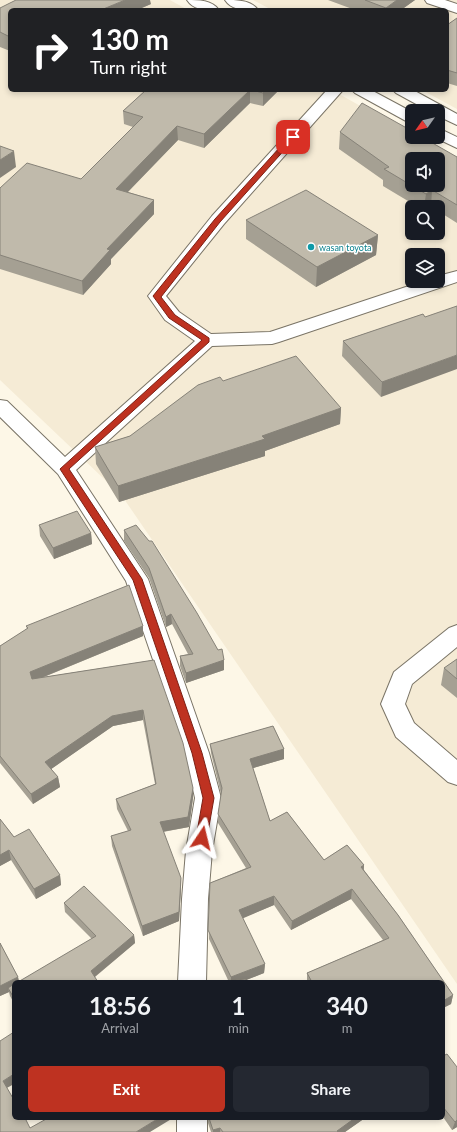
<!DOCTYPE html>
<html lang="en">
<head>
<meta charset="utf-8">
<style>
  body { margin:0; font-family:Lato,sans-serif; background:#242831; color:#f1f3f6; height:100vh; display:flex; flex-direction:column; font-size:15px; white-space:nowrap }
  * { box-sizing:border-box; margin:0 }
  p { font-size:13px; color:#9ea1a6 }
  .icon { flex:none; width:22px; height:22px; fill:none; stroke:currentColor; stroke-width:2; stroke-linecap:round; stroke-linejoin:round }
  .map { position:relative; flex:1; overflow:hidden }
  .drawer { position:absolute; left:12px; top:980px; width:433px; height:140px; display:flex; flex-direction:column; background:#171b24; border-radius:6px; box-shadow:0 2px 6px #0003 }
  .drawer>* { flex:none }
  .hud { position:absolute; left:8px; top:8px; width:441px; height:84px; border-radius:6px; box-shadow:0 2px 6px #0003; background:#202124; color:#fff; overflow:hidden }
  .needle { width:26px; rotate:236deg }
  .fabs { position:absolute; left:405px; top:104px; display:grid; gap:8px }
  .fabs a { display:grid; place-items:center; width:40px; height:40px; border-radius:6px; background:#171b24; box-shadow:0 2px 6px #0003; font-size:20px }
  .pin { position:absolute; display:grid; place-items:center; width:34px; height:34px; color:#fff; margin:-17px; border-radius:8px; box-shadow:0 2px 6px #0006 }
  .me { position:absolute; width:44px; margin:-22px; rotate:10deg; stroke-linejoin:round; filter:drop-shadow(0 0 3px #0008) }
  .turn { display:flex; align-items:center; gap:14px; height:84px; padding:0 16px; font-size:18px }
  .turn .icon { width:52px; height:52px; stroke-width:2.5 }
  .turn b { display:block; font-size:28px; line-height:34px }
  .eta { display:flex; justify-content:space-evenly; align-items:center; height:68px; text-align:center }
  .eta b { font-size:24px; font-weight:700; line-height:28px }
  .cta { display:flex; gap:8px; margin-top:auto; padding:8px 16px }
  .cta a { flex:1; height:46px; border-radius:6px; background:#be3221; color:#fff; font-size:16px; font-weight:700; line-height:46px; text-align:center }
  .cta a+a { background:#242831; color:#f1f3f6 }
  .map>svg:first-child { display:block }
  .built { fill:#f5ebd5; fill-rule:evenodd }
  .lines { fill:none; stroke-linecap:round; stroke-linejoin:round }
  .minor-casing { stroke:#7a7466; stroke-width:2 }
  .major-casing { stroke:#7a7466; stroke-width:2 }
  .minor { fill:#fff; fill-rule:evenodd }
  .major { fill:#fff; fill-rule:evenodd }
  .wall { fill:#a5a093 }
  .shaded-wall { fill:#868278 }
  .building { fill:#c0baab; stroke:#868278; fill-rule:evenodd }
  .route { fill:#be3221; stroke:#7c2015 }
  .culture-dot { fill:#0f9aa8; stroke:#fff; stroke-width:1.5 }
  .labels { text-anchor:middle; dominant-baseline:central; stroke-width:3; stroke-linejoin:round; paint-order:stroke }
  .far-culture-label { font-size:9px; fill:#0d838f; stroke:#fff; text-anchor:start }
</style>
</head>
<body>
<div class="map">
<svg width="457" height="1132" viewBox="0 0 457 1132">
  <rect width="100%" height="100%" fill="#fdf7e7"/>
  <path class="built" d="M 0,0 L 170,0 L 188,10 L 10,10 L 10,90 L 332,90 L 412,135 L 412,137 L 457,160 L 457,984 L 122,496 L 0,380 ZM 412,159 L 438,159 L 438,185 L 412,185 ZM 412,207 L 438,207 L 438,233 L 412,233 ZM 412,255 L 438,255 L 438,281 L 412,281 Z
    M 253,0 L 457,0 L 457,109 L 422,90 L 447,90 L 447,10 L 272,10 Z"/>
  <g class="lines">
    <g class="minor-casing">
      <path id="minor" d="M 425,0 L 445,0 L 457,4 L 457,13 L 427,3 Z
        M 327,90 L 343,90 L 224,224 L 166,296 L 179,312 L 211,334 L 270,332 L 424,281 L 438,281 L 438,276 L 457,271 L 457,282 L 279,342 L 272,344 L 212,346 L 76,470 L 148,579 L 209,753 L 221,798 L 212,851 L 208,899 L 206,982 L 178,982 L 182,899 L 186,851 L 195,798 L 185,753 L 126,581 L 58,474 L 0,417 L 0,400 L 7,401 L 65,457 L 195,341 L 165,320 L 148,296 L 212,216 Z
        M 457,625 L 457,647 L 412,684 L 405,704 L 414,723 L 457,760 L 457,785 L 448,782 L 396,737 L 381,704 L 394,672 L 449,628 Z
        M 177,1118 L 207,1118 L 207,1132 L 177,1132 Z"/>
    </g>
    <g class="major-casing">
      <path id="major" d="M 187,0 C 199,0 212,0 219,10 C 207,10 194,11 187,0 Z
        M 225,0 C 237,0 251,0 258,10 C 246,10 232,11 225,0 Z
        M 352,90 L 371,90 L 412,112 L 412,123 L 406,121 L 355,93 Z
        M 393,90 L 413,90 L 457,114 L 457,125 L 438,116 L 438,111 L 429,111 L 396,93 Z
        M 438,128 L 457,137 L 457,148 L 434,137 L 438,137 Z"/>
    </g>
    <use href="#minor" class="minor"/>
    <use href="#major" class="major"/>
  </g>
  <path class="wall" d="M 328,0 L 415,0 L 401,10 L 355,10 Z
    M 151,4 L 137,10 L 10,10 L 10,51 L 0,47 L 0,8 Z
    M 457,18 L 457,86 L 447,83 L 447,25 Z
    M 146,90 L 279,90 L 263,106 L 250,103 L 204,148 L 178,140 L 128,192 L 154,200 L 154,214 L 111,259 L 111,264 L 83,295 L 0,269 L 0,188 L 81,179 L 133,127 L 124,124 L 123,111 Z
    M 340,132 L 457,157 L 457,223 L 438,211 L 438,207 L 418,207 L 383,186 L 383,180 L 339,149 Z
    M 246,220 L 378,235 L 376,255 L 316,287 L 246,239 Z
    M 423,314 L 381,397 L 342,356 L 343,341 Z
    M 223,381 L 341,408 L 340,424 L 265,451 L 265,456 L 119,502 L 96,464 L 95,447 L 130,436 Z
    M 39,525 L 91,533 L 92,544 L 54,559 L 40,536 Z
    M 124,530 L 218,650 L 224,660 L 224,670 L 186,683 L 180,666 L 180,656 L 188,654 L 172,624 L 166,627 L 149,578 L 124,541 Z
    M 26,626 L 143,626 L 143,636 L 44,677 L 154,660 L 193,798 L 189,827 L 163,832 L 181,887 L 179,921 L 143,936 L 112,846 L 111,836 L 128,831 L 117,809 L 116,799 L 155,784 L 143,720 L 113,726 L 51,769 L 58,777 L 60,787 L 33,804 L 0,763 L 0,646 L 27,629 Z
    M 457,659 L 457,698 L 441,685 L 444,668 Z
    M 273,726 L 284,749 L 284,759 L 253,768 L 270,821 L 287,812 L 324,860 L 347,845 L 364,865 L 364,870 L 398,915 L 453,995 L 451,1004 L 443,1008 L 443,982 L 307,982 L 307,973 L 383,940 L 351,899 L 291,930 L 274,905 L 242,918 L 265,964 L 264,973 L 246,980 L 246,982 L 213,982 L 228,980 L 209,939 L 210,883 L 246,868 L 218,823 L 218,814 L 221,794 L 211,753 L 210,744 Z
    M 0,819 L 14,837 L 60,875 L 61,885 L 36,899 L 11,860 L 0,866 Z
    M 64,903 L 134,935 L 135,943 L 95,977 L 14,982 L 14,1003 L 10,996 L 9,992 L 0,996 L 0,943 L 18,977 L 19,982 L 92,939 L 65,912 Z
    M 443,1056 L 457,1127 L 452,1130 L 443,1117 Z
    M 208,1118 L 365,1118 L 345,1132 L 211,1132 L 208,1123 Z"/>
  <path class="shaded-wall" d="M 125,0 L 150,0 L 151,4 L 137,10 L 101,10 Z
    M 397,0 L 415,0 L 401,10 L 386,10 L 386,8 Z
    M 250,90 L 250,103 L 204,148 L 204,134 Z
    M 266,90 L 279,90 L 263,106 L 263,93 Z
    M 177,126 L 178,140 L 117,203 L 116,189 Z
    M 14,151 L 16,167 L 0,178 L 0,160 Z
    M 432,190 L 431,207 L 424,207 L 426,194 Z
    M 154,200 L 154,214 L 111,259 L 111,264 L 83,295 L 82,281 L 107,249 Z
    M 378,235 L 376,255 L 316,287 L 317,267 Z
    M 457,355 L 457,369 L 381,397 L 382,382 Z
    M 341,408 L 340,424 L 265,451 L 265,456 L 119,502 L 118,486 Z
    M 91,533 L 92,544 L 54,559 L 53,548 Z
    M 171,614 L 172,624 L 166,627 L 166,617 Z
    M 143,626 L 143,636 L 31,682 L 30,672 Z
    M 224,660 L 224,670 L 186,683 L 186,673 Z
    M 143,710 L 143,720 L 113,726 L 47,772 L 45,762 L 112,716 Z
    M 284,749 L 284,759 L 250,769 L 250,759 Z
    M 58,777 L 60,787 L 33,804 L 31,794 Z
    M 193,788 L 193,798 L 189,827 L 161,832 L 160,822 Z
    M 9,850 L 11,860 L 0,866 L 0,855 Z
    M 364,865 L 363,874 L 361,867 Z
    M 60,875 L 61,885 L 36,899 L 34,889 Z
    M 181,878 L 181,887 L 179,921 L 143,936 L 142,926 Z
    M 352,889 L 351,899 L 291,930 L 292,921 Z
    M 274,896 L 274,905 L 239,920 L 239,910 Z
    M 134,935 L 135,943 L 92,979 L 91,971 Z
    M 265,964 L 264,973 L 241,982 L 231,982 L 231,977 Z
    M 18,977 L 19,982 L 14,982 L 14,989 L 8,988 L 9,992 L 0,996 L 0,986 Z
    M 453,995 L 451,1004 L 443,1008 L 443,1001 Z
    M 14,1074 L 14,1084 L 5,1089 L 3,1081 Z
    M 159,1118 L 173,1118 L 150,1132 L 136,1132 Z
    M 355,1118 L 365,1118 L 345,1132 L 337,1132 L 337,1131 Z
    M 457,1120 L 457,1127 L 452,1130 L 455,1122 Z
    M 220,1128 L 220,1132 L 213,1132 L 213,1130 Z"/>
  <path class="building" d="M 16,0 L 125,0 L 101,10 L 10,10 L 10,37 L 0,32 L 0,8 Z
    M 365,0 L 397,0 L 386,8 Z
    M 457,18 L 457,73 L 447,70 L 447,25 Z
    M 146,90 L 250,90 L 204,134 L 177,126 L 116,189 L 154,200 L 107,249 L 110,250 L 82,281 L 0,255 L 0,188 L 27,163 L 81,179 L 143,117 L 123,111 Z
    M 252,90 L 266,90 L 263,93 Z
    M 362,103 L 412,131 L 412,137 L 422,137 L 457,157 L 457,205 L 432,190 L 426,194 L 384,169 L 389,167 L 340,132 ZM 412,159 L 438,159 L 438,185 L 412,185 Z
    M 0,146 L 14,151 L 0,160 Z
    M 306,190 L 378,235 L 317,267 L 246,220 Z
    M 457,306 L 457,355 L 382,382 L 343,341 L 423,314 L 425,317 Z
    M 296,356 L 341,408 L 262,436 L 265,439 L 118,486 L 95,447 L 130,436 L 198,385 L 220,377 L 223,381 Z
    M 77,511 L 91,533 L 53,548 L 39,525 Z
    M 136,525 L 149,541 L 152,541 L 197,613 L 218,650 L 222,649 L 224,660 L 186,673 L 180,656 L 193,654 L 171,614 L 166,617 L 149,568 L 124,530 Z
    M 129,585 L 143,626 L 30,672 L 32,679 L 154,660 L 183,743 L 193,788 L 188,817 L 160,822 L 181,878 L 179,912 L 142,926 L 111,836 L 131,830 L 116,799 L 156,784 L 143,710 L 112,716 L 45,762 L 58,777 L 31,794 L 0,756 L 0,646 L 28,628 L 26,626 Z
    M 457,659 L 457,679 L 444,668 Z
    M 273,726 L 284,749 L 250,759 L 270,821 L 287,812 L 324,860 L 347,845 L 364,865 L 361,867 L 398,915 L 453,995 L 443,1001 L 443,982 L 312,982 L 307,973 L 389,938 L 352,889 L 292,921 L 274,896 L 239,910 L 265,964 L 231,977 L 208,930 L 210,883 L 251,867 L 218,814 L 222,788 L 210,744 Z
    M 0,819 L 14,837 L 29,829 L 60,875 L 34,889 L 9,850 L 0,855 Z
    M 84,886 L 134,935 L 91,971 L 98,982 L 18,982 L 96,936 L 64,903 Z
    M 0,943 L 18,977 L 0,986 Z
    M 246,979 L 246,982 L 213,982 Z
    M 14,984 L 14,998 L 8,988 Z
    M 14,1032 L 14,1074 L 3,1081 L 14,1100 L 14,1118 L 25,1118 L 30,1128 L 48,1118 L 159,1118 L 136,1132 L 0,1132 L 0,1041 Z
    M 447,1054 L 457,1067 L 457,1120 L 455,1122 L 443,1107 L 443,1056 Z
    M 209,1118 L 355,1118 L 337,1131 L 338,1132 L 223,1132 L 220,1128 L 213,1130 Z"/>
  <path class="route" d="M 290,136 L 296,137 L 220,222 L 161,297 L 175,315 L 209,338 L 209,342 L 69,469 L 142,579 L 202,753 L 214,798 L 207,838 L 205,841 L 202,842 L 198,841 L 196,838 L 203,798 L 192,753 L 133,580 L 60,469 L 202,340 L 169,318 L 153,296 L 215,219 Z"/>
  <circle class="culture-dot" cx="311" cy="247" r="4"/>
  <g class="labels">
    <g class="far-culture-label">
      <text x="319" y="247">wasan toyota</text>
    </g>
  </g>
</svg>
<div class="fabs">
<a><svg class="needle" viewBox="-14 -14 28 28"><path d="M0-13l5 13h-10z" fill="#e53935"/><path d="M0 13l5-13h-10z" fill="#9ea1a6"/></svg></a>
<a><svg class="icon" aria-label="sound" viewBox="0 0 24 24"><path d="M4 9h4l5-4v14l-5-4H4zM17 9q2 3 0 6"/></svg></a>
<a><svg class="icon" aria-label="search" viewBox="0 0 24 24"><circle cx="10" cy="10" r="6"/><path d="M15 15l6 6"/></svg></a>
<a><svg class="icon" aria-label="layers" viewBox="0 0 24 24"><path d="M12 4l9 5-9 5-9-5zM3 14l9 5 9-5"/></svg></a>
</div>
<div class="pin" style="left:293px;top:137px;background:#d93025"><svg class="icon" aria-label="arrive" viewBox="0 0 24 24"><path d="M6 21V4h12l-3 4 3 4H6"/></svg></div>
<svg class="me" style="left:202px;top:838px" viewBox="-20 -20 40 40"><path d="M0-17L14 15 0 8-14 15z" fill="#be3221" stroke="#fff" stroke-width="4"/></svg>
<div class="hud">
<div class="turn"><svg class="icon" aria-label="right" viewBox="0 0 24 24"><path d="M7 20v-9h11M14 6l5 5-5 5"/></svg><div><b>130 m</b>Turn right</div></div>
</div>
<section class="drawer">
<div class="eta">
<div><b>18:56</b><p>Arrival</p></div>
<div><b>1</b><p>min</p></div>
<div><b>340</b><p>m</p></div>
</div>
<div class="cta"><a>Exit</a><a>Share</a></div>
</section>
</div>
</body>
</html>
